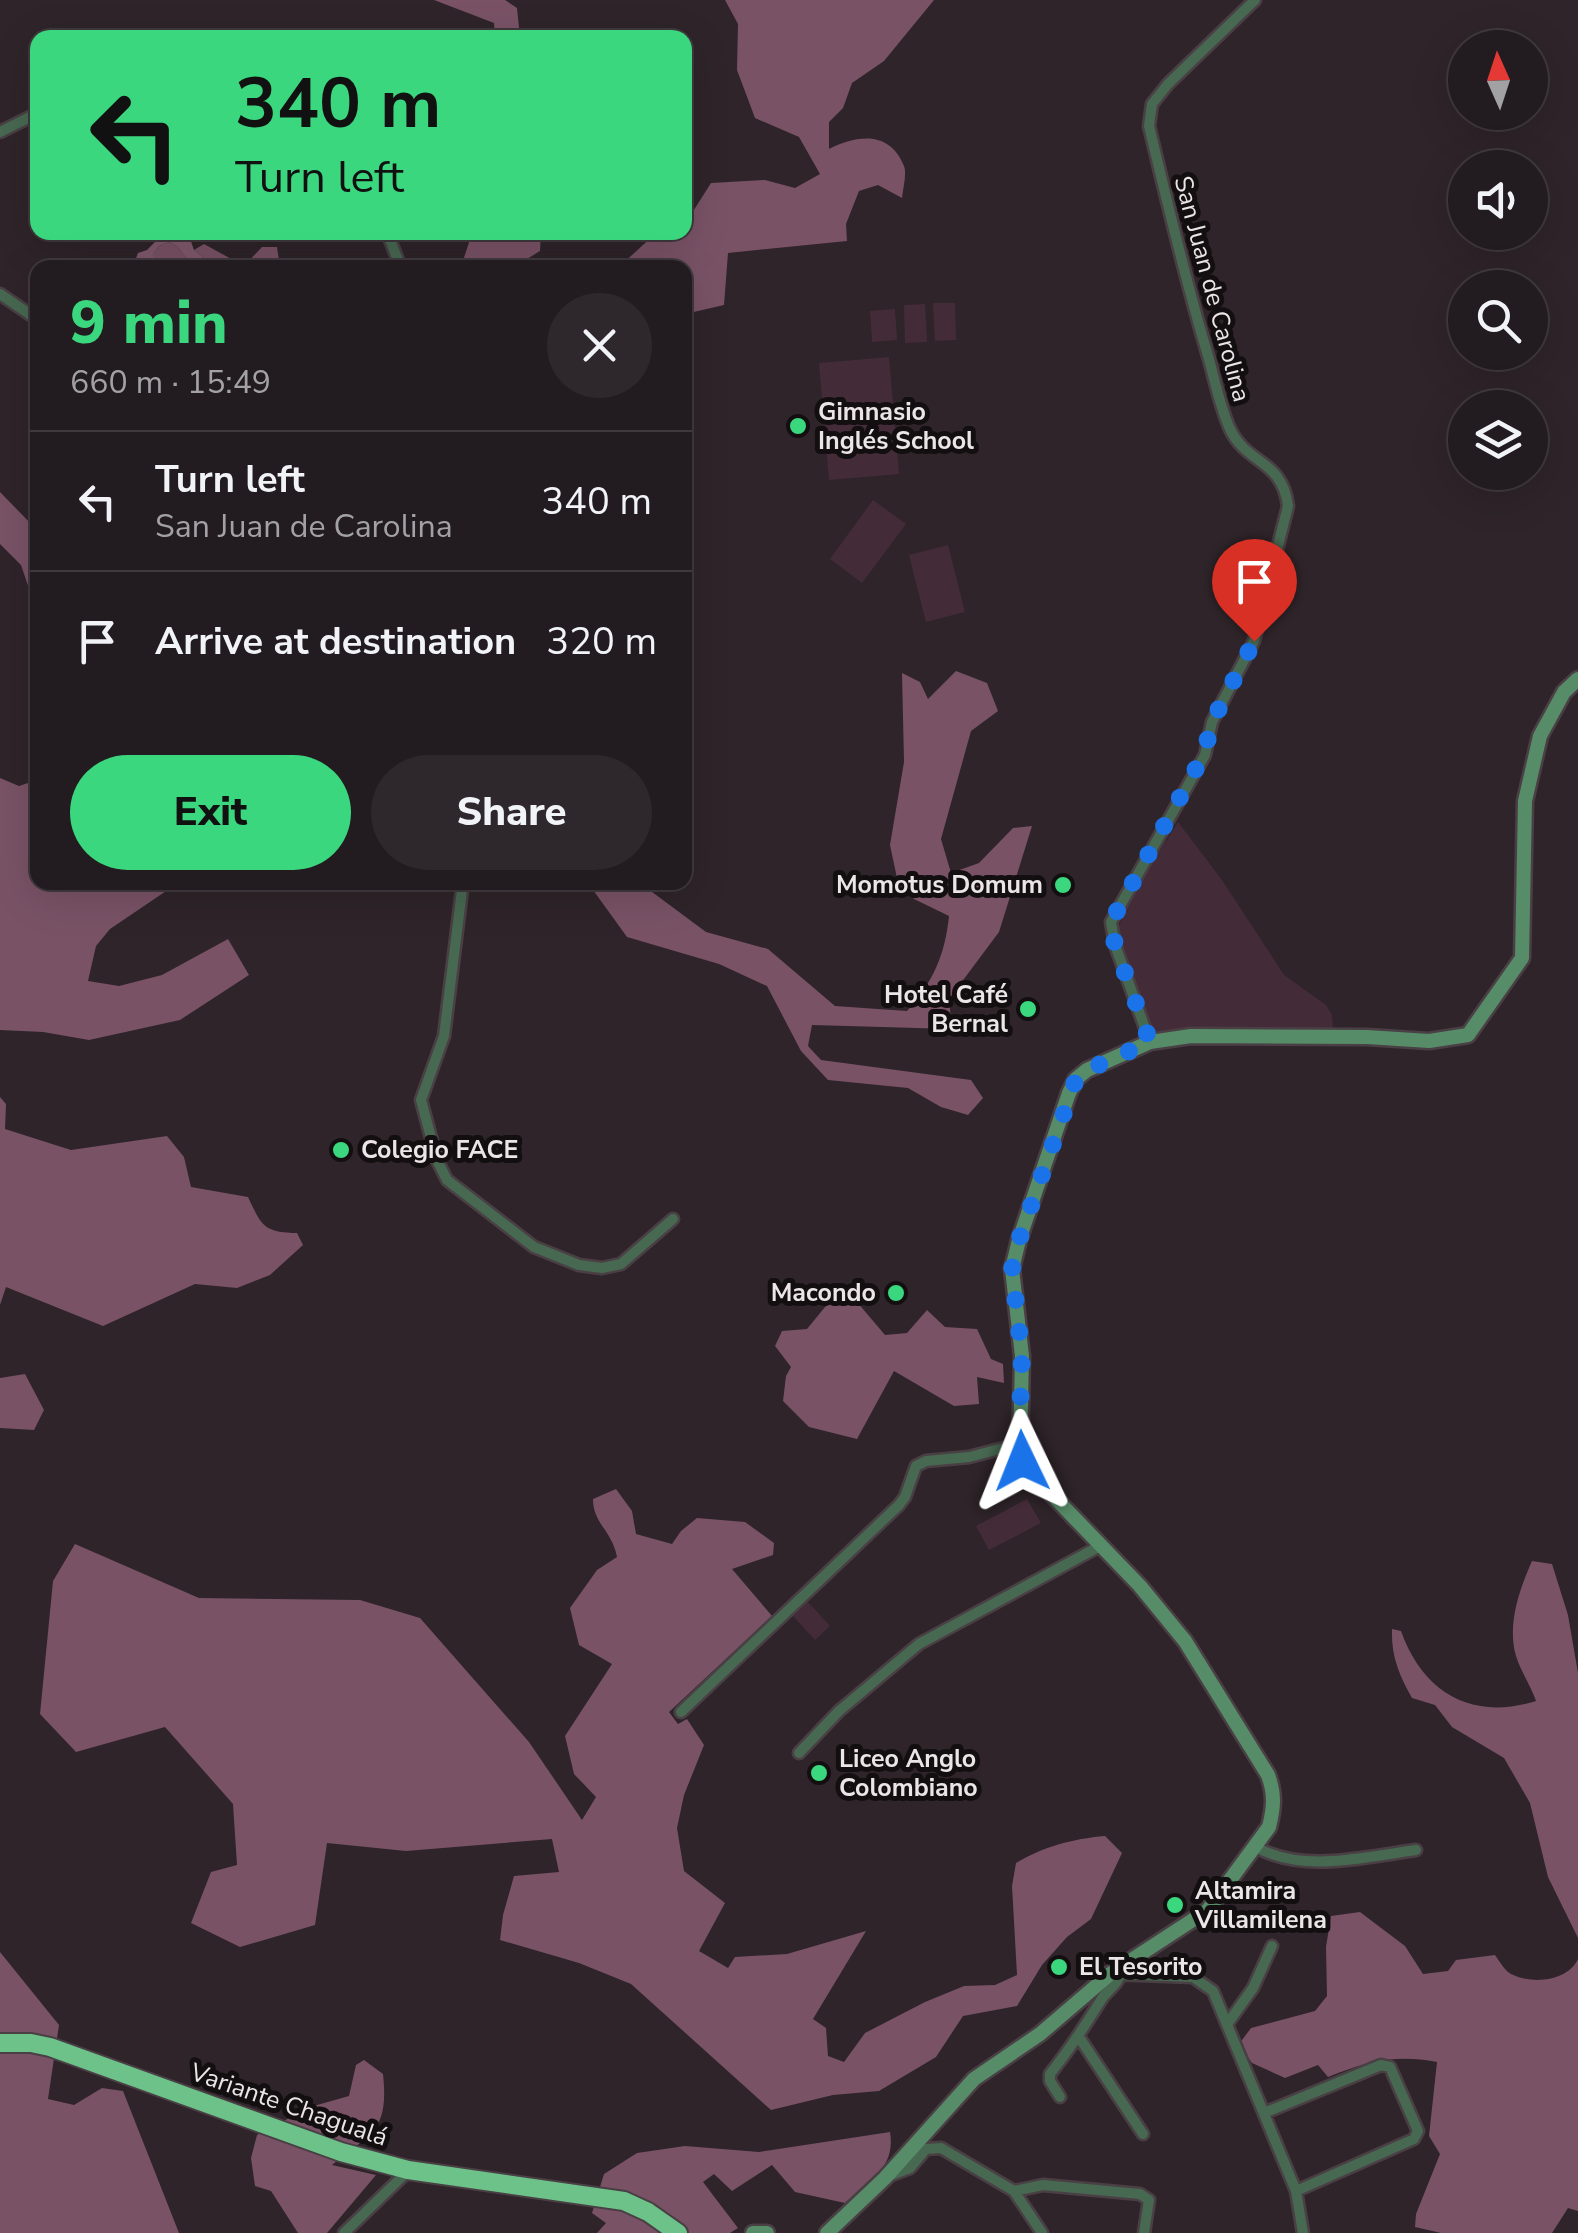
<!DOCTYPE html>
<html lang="en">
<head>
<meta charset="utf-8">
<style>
  body { margin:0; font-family:"Nunito Sans",sans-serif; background:#2e282c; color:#f1f3f6; height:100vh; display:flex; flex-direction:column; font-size:38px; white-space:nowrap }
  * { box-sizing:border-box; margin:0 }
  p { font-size:32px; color:#a2a1a4 }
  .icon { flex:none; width:55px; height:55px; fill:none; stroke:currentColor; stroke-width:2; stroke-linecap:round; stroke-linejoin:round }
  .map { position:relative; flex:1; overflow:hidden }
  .sheet { position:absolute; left:30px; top:260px; width:662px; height:630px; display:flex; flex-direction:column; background:#221b1f; border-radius:20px; box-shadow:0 10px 40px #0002,0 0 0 2px #3f393d }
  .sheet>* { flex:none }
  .guide { position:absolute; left:30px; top:30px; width:662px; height:210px; border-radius:20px; box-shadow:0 10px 40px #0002,0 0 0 2px #3f393d; background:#3bd77e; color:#111; overflow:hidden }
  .needle { width:65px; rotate:357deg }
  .tools { position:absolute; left:1448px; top:30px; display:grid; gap:20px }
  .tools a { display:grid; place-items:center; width:100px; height:100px; border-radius:50%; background:#221b1f; box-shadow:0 10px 40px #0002,0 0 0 2px #3f393d; font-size:50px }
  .pin { position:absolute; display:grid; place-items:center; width:85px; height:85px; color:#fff; margin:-102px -42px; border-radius:50% 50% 50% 0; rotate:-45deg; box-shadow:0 0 10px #0007 }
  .pin .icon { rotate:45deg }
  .me { position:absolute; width:110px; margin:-55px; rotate:358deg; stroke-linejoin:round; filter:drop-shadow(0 0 8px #0008) }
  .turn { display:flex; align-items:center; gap:35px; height:210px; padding:0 40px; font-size:45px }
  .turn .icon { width:130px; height:130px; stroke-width:2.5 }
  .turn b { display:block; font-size:70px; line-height:85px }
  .round { display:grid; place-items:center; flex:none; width:105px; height:105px; border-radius:52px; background:#2e282c }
  .head { display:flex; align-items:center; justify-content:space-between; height:170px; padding:0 40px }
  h1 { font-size:60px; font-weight:800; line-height:75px; color:#3bd77e }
  .cta { display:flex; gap:20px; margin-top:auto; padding:20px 40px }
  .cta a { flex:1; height:115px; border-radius:60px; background:#3bd77e; color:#111; font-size:40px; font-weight:800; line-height:115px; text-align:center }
  .cta a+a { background:#2e282c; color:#f1f3f6 }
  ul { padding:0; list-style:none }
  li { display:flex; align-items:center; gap:30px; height:140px; padding:0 40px; border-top:2px solid #3f393d }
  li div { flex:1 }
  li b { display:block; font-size:38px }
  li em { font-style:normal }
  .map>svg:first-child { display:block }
  .green { fill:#442b38 }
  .forest { fill:#795266 }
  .water { fill:#80596d }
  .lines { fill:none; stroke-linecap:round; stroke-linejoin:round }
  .street-casing { stroke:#493f44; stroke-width:15 }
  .secondary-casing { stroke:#493f44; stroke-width:19 }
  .highway-casing { stroke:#493f44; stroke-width:22 }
  .street { stroke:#476851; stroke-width:10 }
  .secondary { stroke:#578c68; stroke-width:14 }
  .highway { stroke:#6cc288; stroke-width:18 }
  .route { stroke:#1a73e8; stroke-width:18; stroke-dasharray:0 32.4 }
  .poi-dot { fill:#3bd77e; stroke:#130f11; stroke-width:4 }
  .labels { text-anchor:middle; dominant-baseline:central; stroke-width:10; stroke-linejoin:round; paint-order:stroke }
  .street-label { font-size:25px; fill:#ece5e8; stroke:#130f11 }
  .poi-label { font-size:25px; font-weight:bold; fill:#ece5e8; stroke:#130f11; text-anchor:start }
</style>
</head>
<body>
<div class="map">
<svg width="1578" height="2233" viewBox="0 0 1578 2233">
  <rect width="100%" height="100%" fill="#2e2429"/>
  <path class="green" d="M 933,303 L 955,303 L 956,340 L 935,341 Z
    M 925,304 L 927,342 L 905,343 L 904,305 Z
    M 895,309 L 897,340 L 872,342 L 870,311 Z
    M 889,357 L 899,474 L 829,480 L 819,363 Z
    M 873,500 L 906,524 L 862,583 L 830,559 Z
    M 948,545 L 965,612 L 926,622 L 909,555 Z
    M 1178,822 L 1222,880 L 1284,975 L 1326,1005 L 1332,1015 L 1333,1029 L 1204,1028 L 1159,1034 L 1150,1030 L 1118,930 L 1126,905 Z
    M 1027,1499 L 1041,1523 L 989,1550 L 976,1526 Z
    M 808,1602 L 830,1626 L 815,1640 L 793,1616 Z"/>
  <path class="forest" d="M 434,0 L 505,0 L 517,8 L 520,37 L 495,37 L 494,23 Z
    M 725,0 L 934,0 L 884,61 L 852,83 L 843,108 L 829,122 L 829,149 C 856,135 890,130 904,166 C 907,174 903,188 902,198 L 878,185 L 859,191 L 846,224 L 847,241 L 728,253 L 724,305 L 685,314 L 685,268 L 619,267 L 656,233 L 685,232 L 685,224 L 711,183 L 765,180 L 795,188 L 820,174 L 799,137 L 755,118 L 737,70 L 738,24 Z
    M 472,233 L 541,233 L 540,251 L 514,267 L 461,267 Z
    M 169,242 L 177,246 L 193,267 L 158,267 L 154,265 L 152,255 L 159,246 Z
    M 204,244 L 244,266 L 262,247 L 277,247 L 280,267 L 215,267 L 194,250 Z
    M 0,492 L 37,530 L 37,612 L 21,565 L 0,544 Z
    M 956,671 L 987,683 L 998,711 L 971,731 L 941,839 L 951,873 L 979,863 L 1013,828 L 1032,826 L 999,932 L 949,999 L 952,1029 L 812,1025 L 808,1046 L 821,1060 L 971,1080 L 983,1098 L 968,1115 L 941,1107 L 908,1088 L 828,1080 L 801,1051 L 767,986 L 719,964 L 627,937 L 588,883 L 640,883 L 706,932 L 768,949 L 835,1006 L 907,1011 C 933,982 945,955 949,916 L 914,899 L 897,878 L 890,845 L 904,762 L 902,673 L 920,682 L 928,699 Z
    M 0,778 L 19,786 L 37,780 L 38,882 L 178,883 L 110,929 L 96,946 L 88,981 L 119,986 L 162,975 L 228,939 L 249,975 L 180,1020 L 89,1040 L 43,1032 L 0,1030 Z
    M 0,1097 L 6,1104 L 5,1129 L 71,1150 L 167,1136 L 184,1157 L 191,1187 L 248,1197 C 262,1226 263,1232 297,1233 L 303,1245 L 270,1275 L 237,1288 L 195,1284 L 103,1326 L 6,1287 L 0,1305 Z
    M 840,1297 L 857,1302 L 885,1335 L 907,1333 L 927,1310 L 945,1327 L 977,1329 L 991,1359 L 1003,1364 L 1004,1383 L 977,1377 L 979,1404 L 954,1406 L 894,1371 L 857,1439 L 809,1427 L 783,1401 L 786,1376 L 791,1367 L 775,1346 L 782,1331 L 807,1329 L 825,1307 Z
    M 25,1374 L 44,1410 L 34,1430 L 0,1428 L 0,1378 Z
    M 616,1489 L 632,1511 L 636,1534 L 672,1544 L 681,1531 L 697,1518 L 745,1522 L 774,1543 L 773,1555 L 732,1569 L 772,1616 L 669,1712 L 678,1724 L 687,1719 L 704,1745 L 684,1795 L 677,1828 L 684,1871 L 725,1903 L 699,1951 L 728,1968 L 735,1957 L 787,1954 L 866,1931 L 813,2019 L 826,2028 L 828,2056 L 844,2062 L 865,2033 L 925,2002 L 964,1986 L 995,1985 L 1017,1975 L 1012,1886 L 1016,1863 C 1045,1846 1072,1839 1105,1836 L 1122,1853 L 1091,1919 L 1067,1937 L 1042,1965 L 1017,2006 L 963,2016 L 936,2057 L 879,2091 L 833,2095 L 771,2110 L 631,1984 L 579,1963 L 500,1940 L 503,1915 L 514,1876 L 559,1872 L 552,1839 L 406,1851 L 327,1843 L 315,1925 L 240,1947 L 191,1923 L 211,1872 L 237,1865 L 233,1804 L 165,1727 L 76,1752 L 40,1714 L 53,1581 L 75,1544 L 199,1598 L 360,1600 L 420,1618 L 529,1742 L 582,1820 L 596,1797 L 574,1774 L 565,1736 L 612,1664 L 579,1645 L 570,1608 L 597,1570 L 617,1557 C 612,1530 593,1524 593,1499 Z
    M 1532,1561 L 1552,1564 L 1568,1615 L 1578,1673 L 1578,1938 L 1548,1877 L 1530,1803 L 1504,1758 L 1452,1727 L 1435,1705 L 1412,1698 C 1399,1675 1391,1656 1392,1629 L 1401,1631 C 1423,1693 1472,1721 1536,1701 C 1531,1686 1521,1672 1516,1656 C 1507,1625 1519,1590 1532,1561 Z
    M 1360,1912 L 1405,1946 L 1423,1974 L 1448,1971 L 1456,1960 L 1495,1955 C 1500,1962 1505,1971 1511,1974 C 1532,1985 1568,1981 1578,1959 L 1578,2211 L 1568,2208 L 1552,2233 L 1441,2233 L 1415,2227 L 1416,2214 L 1440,2154 L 1429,2136 L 1437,2062 C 1395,2054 1366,2062 1328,2077 L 1318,2065 L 1285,2078 L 1252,2063 L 1239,2044 L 1251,2028 L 1315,2011 L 1327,1996 L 1326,1947 L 1331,1916 Z
    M 0,1952 L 59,2025 L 48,2099 L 74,2105 L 102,2088 L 123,2091 L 179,2233 L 0,2233 Z
    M 364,2060 L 383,2074 C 389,2131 372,2132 332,2165 L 376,2175 L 327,2233 L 298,2233 L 271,2191 L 255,2186 L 251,2158 L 257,2135 L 310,2107 L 349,2096 L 356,2065 Z
    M 890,2132 C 896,2168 869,2182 845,2203 L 795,2192 L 772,2165 L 732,2191 L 714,2174 L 703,2182 L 738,2228 L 730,2233 L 597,2233 L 606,2223 L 592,2213 L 604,2174 L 637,2153 L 685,2146 L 759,2152 Z"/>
  <path class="water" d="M 164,233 L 188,233 L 194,250 L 215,267 L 193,267 L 177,246 L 169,242 L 159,246 L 153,254 L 154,265 L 158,267 L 139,267 L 135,261 L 138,253 L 147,250 Z"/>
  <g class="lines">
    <g class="street-casing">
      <path id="street" d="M 0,132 L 38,113
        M 387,232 L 401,268
        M 0,294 L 38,320
        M 37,402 L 38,401
        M 463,882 L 444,1036 L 421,1100 L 437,1160 L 447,1180 L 534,1247 L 579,1265 L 602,1268 L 621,1264 L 673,1219
        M 1150,1042 L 1115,945 L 1111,922 L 1205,755 L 1212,722 L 1254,641 L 1288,506 C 1282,459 1247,465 1230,429 C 1219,405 1214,375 1206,349 C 1184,275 1167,201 1149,126 L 1152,104 L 1168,84 L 1255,0
        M 681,1712 L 899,1505 L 905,1497 L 916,1466 L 926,1461 L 969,1457 L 1019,1444
        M 799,1753 L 839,1711 L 919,1644 L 1102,1545
        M 1254,1846 C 1302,1874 1364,1857 1416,1850
        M 1111,1974 L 1193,1977 L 1213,1991 L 1296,2191 L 1303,2233
        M 1228,2023 L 1253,1988 L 1272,1946
        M 1079,2037 L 1143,2134
        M 1060,2097 L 1050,2081 L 1050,2074 C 1069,2050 1085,2026 1101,2000 C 1107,1990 1117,1986 1120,1975
        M 1264,2113 L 1381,2065 L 1390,2067 L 1418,2131 L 1414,2139 L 1296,2191
        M 886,2177 L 910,2168 L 926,2149 L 941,2148 L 1014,2191 L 1042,2233
        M 1014,2191 L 1043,2185 L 1140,2194 L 1149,2200 L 1144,2233
        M 344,2233 L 408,2171"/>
    </g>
    <g class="secondary-casing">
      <path id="secondary" d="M 753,2233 L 767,2233
        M 827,2233 L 885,2178 L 974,2079 L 1040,2034 L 1110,1974 L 1208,1910 L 1269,1827 C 1274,1807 1275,1794 1268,1775 L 1185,1641 L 1140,1586 L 1032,1474 L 1020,1452 L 1022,1356 L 1012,1269 L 1019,1240 L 1069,1093 L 1076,1079 L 1087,1070 L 1150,1042 L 1191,1036 L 1367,1037 L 1429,1041 L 1468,1035 L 1522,958 L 1525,801 L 1540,736 L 1564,692 L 1578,679"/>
    </g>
    <g class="highway-casing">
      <path id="highway" d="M 0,2043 L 31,2043 L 50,2047 L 341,2152 L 408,2170 L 624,2201 L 648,2212 L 678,2233"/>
    </g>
    <use href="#street" class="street"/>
    <use href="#secondary" class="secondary"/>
    <use href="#highway" class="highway"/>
  </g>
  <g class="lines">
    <path class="route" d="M 1022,1461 L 1019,1444 L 1022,1356 L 1012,1269 L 1019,1240 L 1076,1079 L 1087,1070 L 1150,1042 L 1115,945 L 1111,922 L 1204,754 L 1212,722 L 1254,641"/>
  </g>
  <g class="poi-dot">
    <circle cx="798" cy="426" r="10"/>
    <circle cx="1063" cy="885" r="10"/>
    <circle cx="1028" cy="1009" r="10"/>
    <circle cx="341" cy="1150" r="10"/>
    <circle cx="896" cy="1293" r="10"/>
    <circle cx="819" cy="1773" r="10"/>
    <circle cx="1175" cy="1905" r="10"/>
    <circle cx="1059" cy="1967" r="10"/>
  </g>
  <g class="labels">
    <g class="street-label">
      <text transform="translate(1212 289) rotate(75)">San Juan de Carolina</text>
      <text transform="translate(289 2105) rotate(19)">Variante Chagualá</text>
    </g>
    <g class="poi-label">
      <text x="818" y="412">Gimnasio<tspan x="818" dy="29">Inglés School</tspan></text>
      <text x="1043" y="885" text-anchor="end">Momotus Domum</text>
      <text x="1008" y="995" text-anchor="end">Hotel Café<tspan x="1008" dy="29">Bernal</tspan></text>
      <text x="361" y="1150">Colegio FACE</text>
      <text x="876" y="1293" text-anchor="end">Macondo</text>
      <text x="839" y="1759">Liceo Anglo<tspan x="839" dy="29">Colombiano</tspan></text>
      <text x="1195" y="1891">Altamira<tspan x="1195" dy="29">Villamilena</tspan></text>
      <text x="1079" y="1967">El Tesorito</text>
    </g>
  </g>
</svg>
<div class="tools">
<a><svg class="needle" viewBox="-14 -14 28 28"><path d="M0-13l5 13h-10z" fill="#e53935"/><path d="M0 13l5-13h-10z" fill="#a2a1a4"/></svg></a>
<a><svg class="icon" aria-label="sound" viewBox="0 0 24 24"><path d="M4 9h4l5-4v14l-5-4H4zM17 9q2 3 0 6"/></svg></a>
<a><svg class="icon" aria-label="search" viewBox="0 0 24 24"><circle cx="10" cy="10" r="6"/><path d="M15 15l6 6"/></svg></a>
<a><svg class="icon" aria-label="layers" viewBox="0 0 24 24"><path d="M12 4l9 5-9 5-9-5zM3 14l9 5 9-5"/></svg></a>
</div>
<div class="pin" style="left:1254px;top:641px;background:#d93025"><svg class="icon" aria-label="arrive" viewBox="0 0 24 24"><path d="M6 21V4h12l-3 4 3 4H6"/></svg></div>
<svg class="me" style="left:1022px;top:1461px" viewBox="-20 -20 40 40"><path d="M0-17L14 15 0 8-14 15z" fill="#1a73e8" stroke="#fff" stroke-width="4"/></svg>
<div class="guide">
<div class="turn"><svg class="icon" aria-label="left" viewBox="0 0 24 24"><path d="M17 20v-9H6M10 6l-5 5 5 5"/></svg><div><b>340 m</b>Turn left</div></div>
</div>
<section class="sheet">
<div class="head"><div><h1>9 min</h1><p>660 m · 15:49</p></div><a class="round"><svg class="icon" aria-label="close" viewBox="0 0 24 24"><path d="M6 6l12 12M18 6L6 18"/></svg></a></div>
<ul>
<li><svg class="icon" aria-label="left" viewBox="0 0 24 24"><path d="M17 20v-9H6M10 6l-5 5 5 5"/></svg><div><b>Turn left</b><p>San Juan de Carolina</p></div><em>340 m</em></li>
<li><svg class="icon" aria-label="arrive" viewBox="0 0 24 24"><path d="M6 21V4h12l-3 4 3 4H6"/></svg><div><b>Arrive at destination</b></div><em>320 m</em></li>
</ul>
<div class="cta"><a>Exit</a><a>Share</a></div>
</section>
</div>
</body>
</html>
